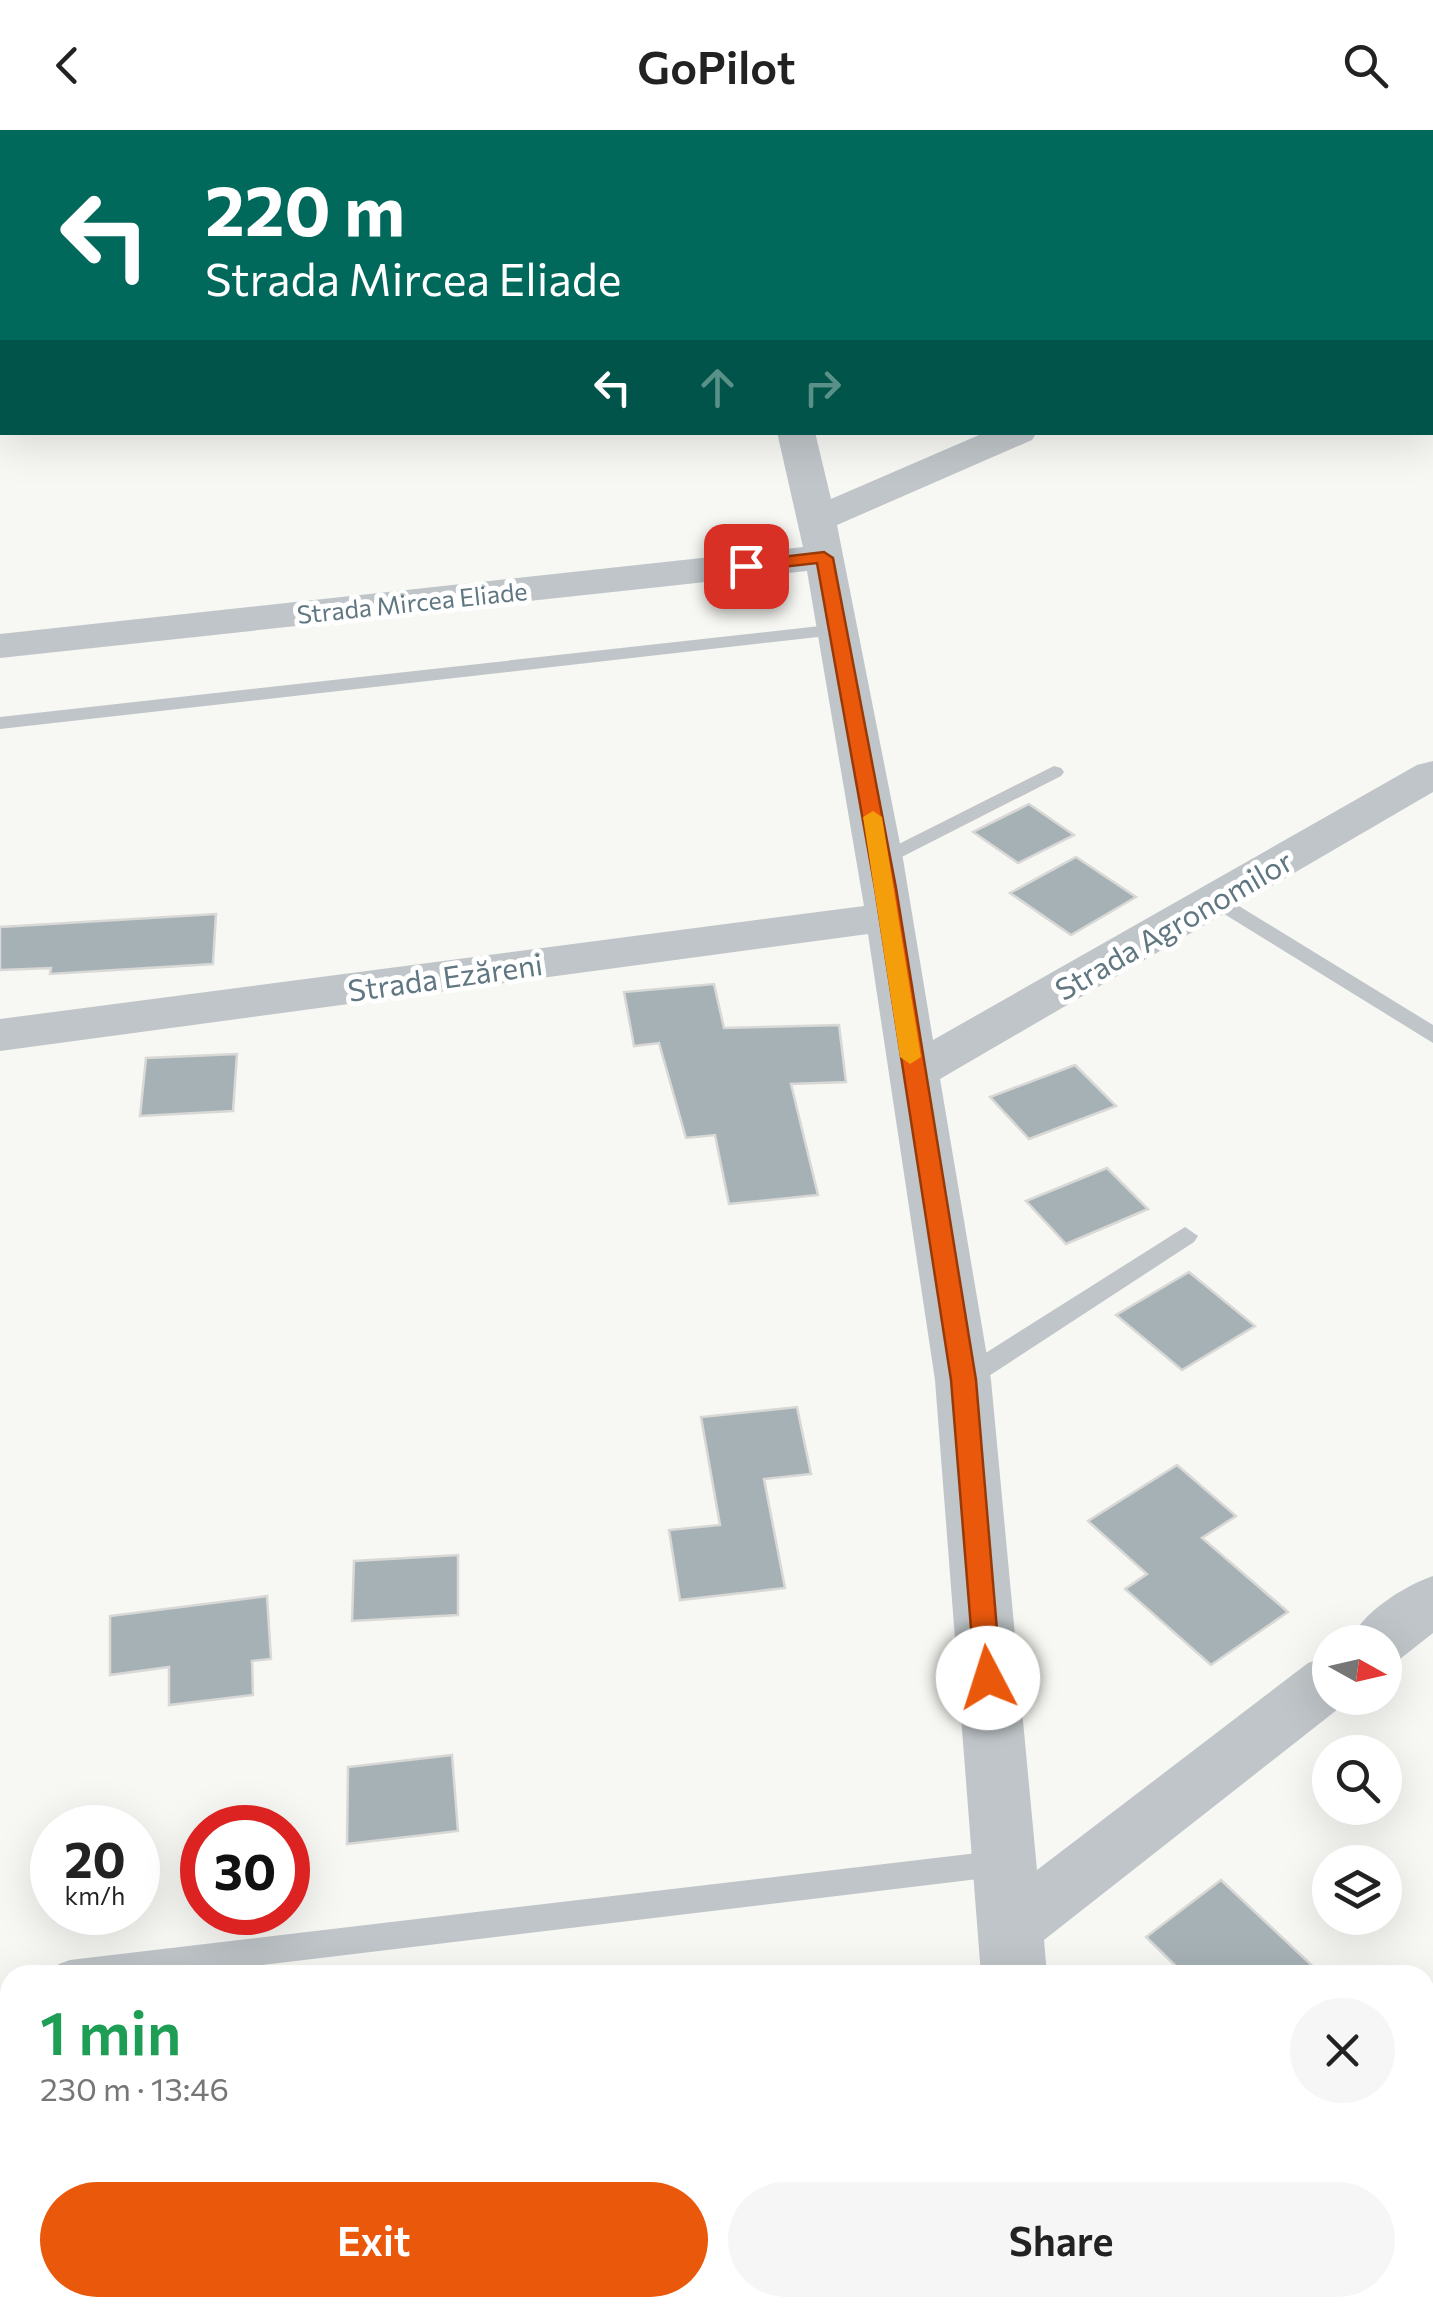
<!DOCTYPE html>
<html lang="en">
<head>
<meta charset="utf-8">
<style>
  body { margin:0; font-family:Commissioner,sans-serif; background:#f6f6f6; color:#222; height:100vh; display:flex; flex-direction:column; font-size:38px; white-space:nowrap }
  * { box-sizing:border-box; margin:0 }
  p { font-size:32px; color:#767676 }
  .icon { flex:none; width:55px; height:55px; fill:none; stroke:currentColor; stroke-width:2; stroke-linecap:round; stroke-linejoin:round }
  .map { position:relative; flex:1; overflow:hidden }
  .panel { position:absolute; left:0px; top:1835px; width:1435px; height:352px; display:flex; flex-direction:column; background:#fff; border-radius:30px 30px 0 0; box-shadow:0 10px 40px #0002 }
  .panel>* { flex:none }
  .top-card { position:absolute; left:0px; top:0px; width:1435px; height:305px; box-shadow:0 10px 40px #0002; background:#00695c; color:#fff; overflow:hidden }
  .needle { width:65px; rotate:98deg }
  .controls { position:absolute; left:1312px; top:1495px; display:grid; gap:20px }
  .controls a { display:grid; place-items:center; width:90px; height:90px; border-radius:50%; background:#fff; box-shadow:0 10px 40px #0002; font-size:50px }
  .speed { position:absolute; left:30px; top:1675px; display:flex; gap:20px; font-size:50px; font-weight:700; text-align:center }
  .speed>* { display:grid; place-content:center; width:130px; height:130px; border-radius:50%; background:#fff; box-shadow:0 10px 40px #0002; line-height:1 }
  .speed small { font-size:25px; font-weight:400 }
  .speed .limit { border:15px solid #d22; background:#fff; color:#111 }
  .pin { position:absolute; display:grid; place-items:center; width:85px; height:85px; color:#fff; margin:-42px; border-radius:20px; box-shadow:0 5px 15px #0006 }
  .me { position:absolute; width:110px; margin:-55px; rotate:355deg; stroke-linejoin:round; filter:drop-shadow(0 0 8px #0008) }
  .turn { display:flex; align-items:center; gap:35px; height:210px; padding:0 40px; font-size:45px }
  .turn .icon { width:130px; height:130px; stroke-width:2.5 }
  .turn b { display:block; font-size:70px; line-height:85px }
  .lanes { display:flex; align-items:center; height:95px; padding:0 40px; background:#0003; justify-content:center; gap:50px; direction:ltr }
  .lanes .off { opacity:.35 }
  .round { display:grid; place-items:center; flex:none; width:105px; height:105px; border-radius:52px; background:#f6f6f6 }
  .overview { display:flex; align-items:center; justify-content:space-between; height:170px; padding:0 40px }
  h1 { font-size:60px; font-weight:600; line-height:75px; color:#1e9e55 }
  .button { display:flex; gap:20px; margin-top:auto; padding:20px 40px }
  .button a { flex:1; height:115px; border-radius:60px; background:#ea580c; color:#fff; font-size:40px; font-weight:600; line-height:115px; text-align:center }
  .button a+a { background:#f6f6f6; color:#222 }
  header { display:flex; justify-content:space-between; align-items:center; height:130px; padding:0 40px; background:#fff; font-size:45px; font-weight:600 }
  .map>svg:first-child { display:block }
  .building { fill:#a6b1b6; stroke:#d8d8d6; stroke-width:2.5 }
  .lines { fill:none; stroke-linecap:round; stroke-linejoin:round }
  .service { fill:#bfc5c8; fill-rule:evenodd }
  .minor { fill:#bfc5c8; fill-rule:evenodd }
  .route { fill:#ea580c; stroke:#983908; stroke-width:2.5 }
  .slow { fill:#f59e0b }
  .labels { text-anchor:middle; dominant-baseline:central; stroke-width:10; stroke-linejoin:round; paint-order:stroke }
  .far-street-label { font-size:25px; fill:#607681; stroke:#fff }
  .street-label { font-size:30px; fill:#607681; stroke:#fff }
</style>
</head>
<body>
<header><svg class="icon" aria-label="back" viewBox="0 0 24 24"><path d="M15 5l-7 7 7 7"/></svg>GoPilot<svg class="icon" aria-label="search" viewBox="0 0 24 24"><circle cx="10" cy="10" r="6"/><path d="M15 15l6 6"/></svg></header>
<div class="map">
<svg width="1433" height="2186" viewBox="0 0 1433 2186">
  <rect width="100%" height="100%" fill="#f7f7f3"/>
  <path class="building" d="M 1029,674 L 1074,705 L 1018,733 L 973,702 Z
    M 1076,727 L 1136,767 L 1071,805 L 1010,763 Z
    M 216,784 L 213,834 L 50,844 L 51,838 L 0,840 L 0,797 Z
    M 714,854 L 724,898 L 839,895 L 846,952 L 791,954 L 818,1065 L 729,1074 L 715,1005 L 686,1008 L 659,913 L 634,916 L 624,862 Z
    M 237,924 L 233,981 L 140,986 L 146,928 Z
    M 1075,935 L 1116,976 L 1029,1009 L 990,967 Z
    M 1107,1038 L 1148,1079 L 1066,1114 L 1026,1071 Z
    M 1189,1142 L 1255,1196 L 1182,1240 L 1116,1185 Z
    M 797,1277 L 811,1344 L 764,1349 L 785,1458 L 680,1470 L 669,1400 L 720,1395 L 701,1287 Z
    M 1177,1335 L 1236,1386 L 1202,1408 L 1288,1482 L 1211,1535 L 1125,1459 L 1147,1444 L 1088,1391 Z
    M 458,1425 L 458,1485 L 352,1491 L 354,1431 Z
    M 267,1466 L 271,1529 L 252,1531 L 253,1565 L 169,1575 L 169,1537 L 110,1545 L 110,1486 Z
    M 452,1625 L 458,1701 L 347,1714 L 348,1637 Z
    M 1221,1750 L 1322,1845 L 1185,1845 L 1146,1807 Z"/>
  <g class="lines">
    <path class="service" d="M 838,494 L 848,500 L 845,504 L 0,599 L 0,587 Z
      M 1054,636 L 1061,638 L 1064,642 L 1061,646 L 888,734 L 880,736 L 869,729 Z
      M 1216,762 L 1433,895 L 1433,913 L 1208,774 L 1205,769 L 1208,764 Z
      M 1185,1097 L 1198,1106 L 1194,1112 L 972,1257 L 954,1257 L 950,1250 L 954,1243 Z
      M 1003,1720 L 1014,1724 L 1018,1733 L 1014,1742 L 1003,1746 L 178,1845 L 54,1844 L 59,1834 L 70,1830 Z"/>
    <path class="minor" d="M 711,0 L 743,0 L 743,2 L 711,2 Z
      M 980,0 L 1013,0 L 1014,2 L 982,2 Z
      M 1272,0 L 1306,0 L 1307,2 L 1274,2 Z
      M 1432,105 L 1433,105 L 1433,125 L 1432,125 Z
      M 777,302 L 815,302 L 831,369 L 986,302 L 1037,302 L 1032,310 L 837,395 L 903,729 L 933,910 L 1417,635 L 1433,631 L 1433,662 L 940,949 L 991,1250 L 1037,1740 L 1308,1533 L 1330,1525 L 1330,1568 L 1352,1568 L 1044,1810 L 1047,1845 L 981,1845 L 935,1250 L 868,804 L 0,921 L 0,889 L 864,776 L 807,441 L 0,528 L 0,504 L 803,417 Z
      M 1433,1446 L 1433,1503 L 1400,1529 L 1385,1534 L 1385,1512 L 1349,1512 C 1363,1482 1402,1457 1433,1446 Z
      M 1024,2178 L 1096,2178 L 1098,2186 L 1024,2186 Z"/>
  </g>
  <path class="route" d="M 824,422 L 833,428 L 896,758 L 976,1250 L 1001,1548 L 997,1555 L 988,1558 L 978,1555 L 975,1548 L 951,1250 L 875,758 L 817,433 L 746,441 L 737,436 L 746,431 Z"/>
  <path class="slow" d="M 873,681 L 882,687 L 921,927 L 910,934 L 900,927 L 863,687 Z"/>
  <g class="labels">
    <g class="far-street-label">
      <text transform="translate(412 472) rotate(-6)">Strada Mircea Eliade</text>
    </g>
    <g class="street-label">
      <text transform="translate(1173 794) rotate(-30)">Strada Agronomilor</text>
      <text transform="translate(445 846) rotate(-8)">Strada Ezăreni</text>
    </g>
  </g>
</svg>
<div class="controls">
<a><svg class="needle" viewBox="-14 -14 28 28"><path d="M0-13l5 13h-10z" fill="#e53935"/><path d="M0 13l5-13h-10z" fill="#767676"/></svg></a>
<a><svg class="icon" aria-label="search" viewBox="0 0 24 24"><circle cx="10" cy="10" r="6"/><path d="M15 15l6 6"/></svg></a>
<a><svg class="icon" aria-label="layers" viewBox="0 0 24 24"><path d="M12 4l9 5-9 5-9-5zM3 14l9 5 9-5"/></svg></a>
</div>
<div class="speed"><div>20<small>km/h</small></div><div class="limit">30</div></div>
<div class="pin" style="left:746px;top:436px;background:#d93025"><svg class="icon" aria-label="arrive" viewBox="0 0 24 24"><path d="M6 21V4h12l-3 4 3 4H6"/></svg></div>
<svg class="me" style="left:988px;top:1548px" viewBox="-20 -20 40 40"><circle r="19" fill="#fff"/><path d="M0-13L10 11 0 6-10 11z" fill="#ea580c"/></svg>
<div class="top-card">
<div class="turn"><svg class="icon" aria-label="left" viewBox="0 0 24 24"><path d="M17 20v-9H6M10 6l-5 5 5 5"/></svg><div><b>220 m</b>Strada Mircea Eliade</div></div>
<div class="lanes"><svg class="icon" aria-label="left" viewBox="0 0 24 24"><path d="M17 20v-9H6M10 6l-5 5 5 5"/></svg><svg class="icon off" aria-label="ahead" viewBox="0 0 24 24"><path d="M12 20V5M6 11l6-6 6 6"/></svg><svg class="icon off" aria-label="right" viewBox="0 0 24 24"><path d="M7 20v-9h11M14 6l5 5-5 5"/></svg></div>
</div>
<section class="panel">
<div class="overview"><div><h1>1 min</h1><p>230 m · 13:46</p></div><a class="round"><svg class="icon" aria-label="close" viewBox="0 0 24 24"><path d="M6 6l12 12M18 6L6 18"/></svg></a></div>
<div class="button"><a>Exit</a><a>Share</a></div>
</section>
</div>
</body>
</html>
